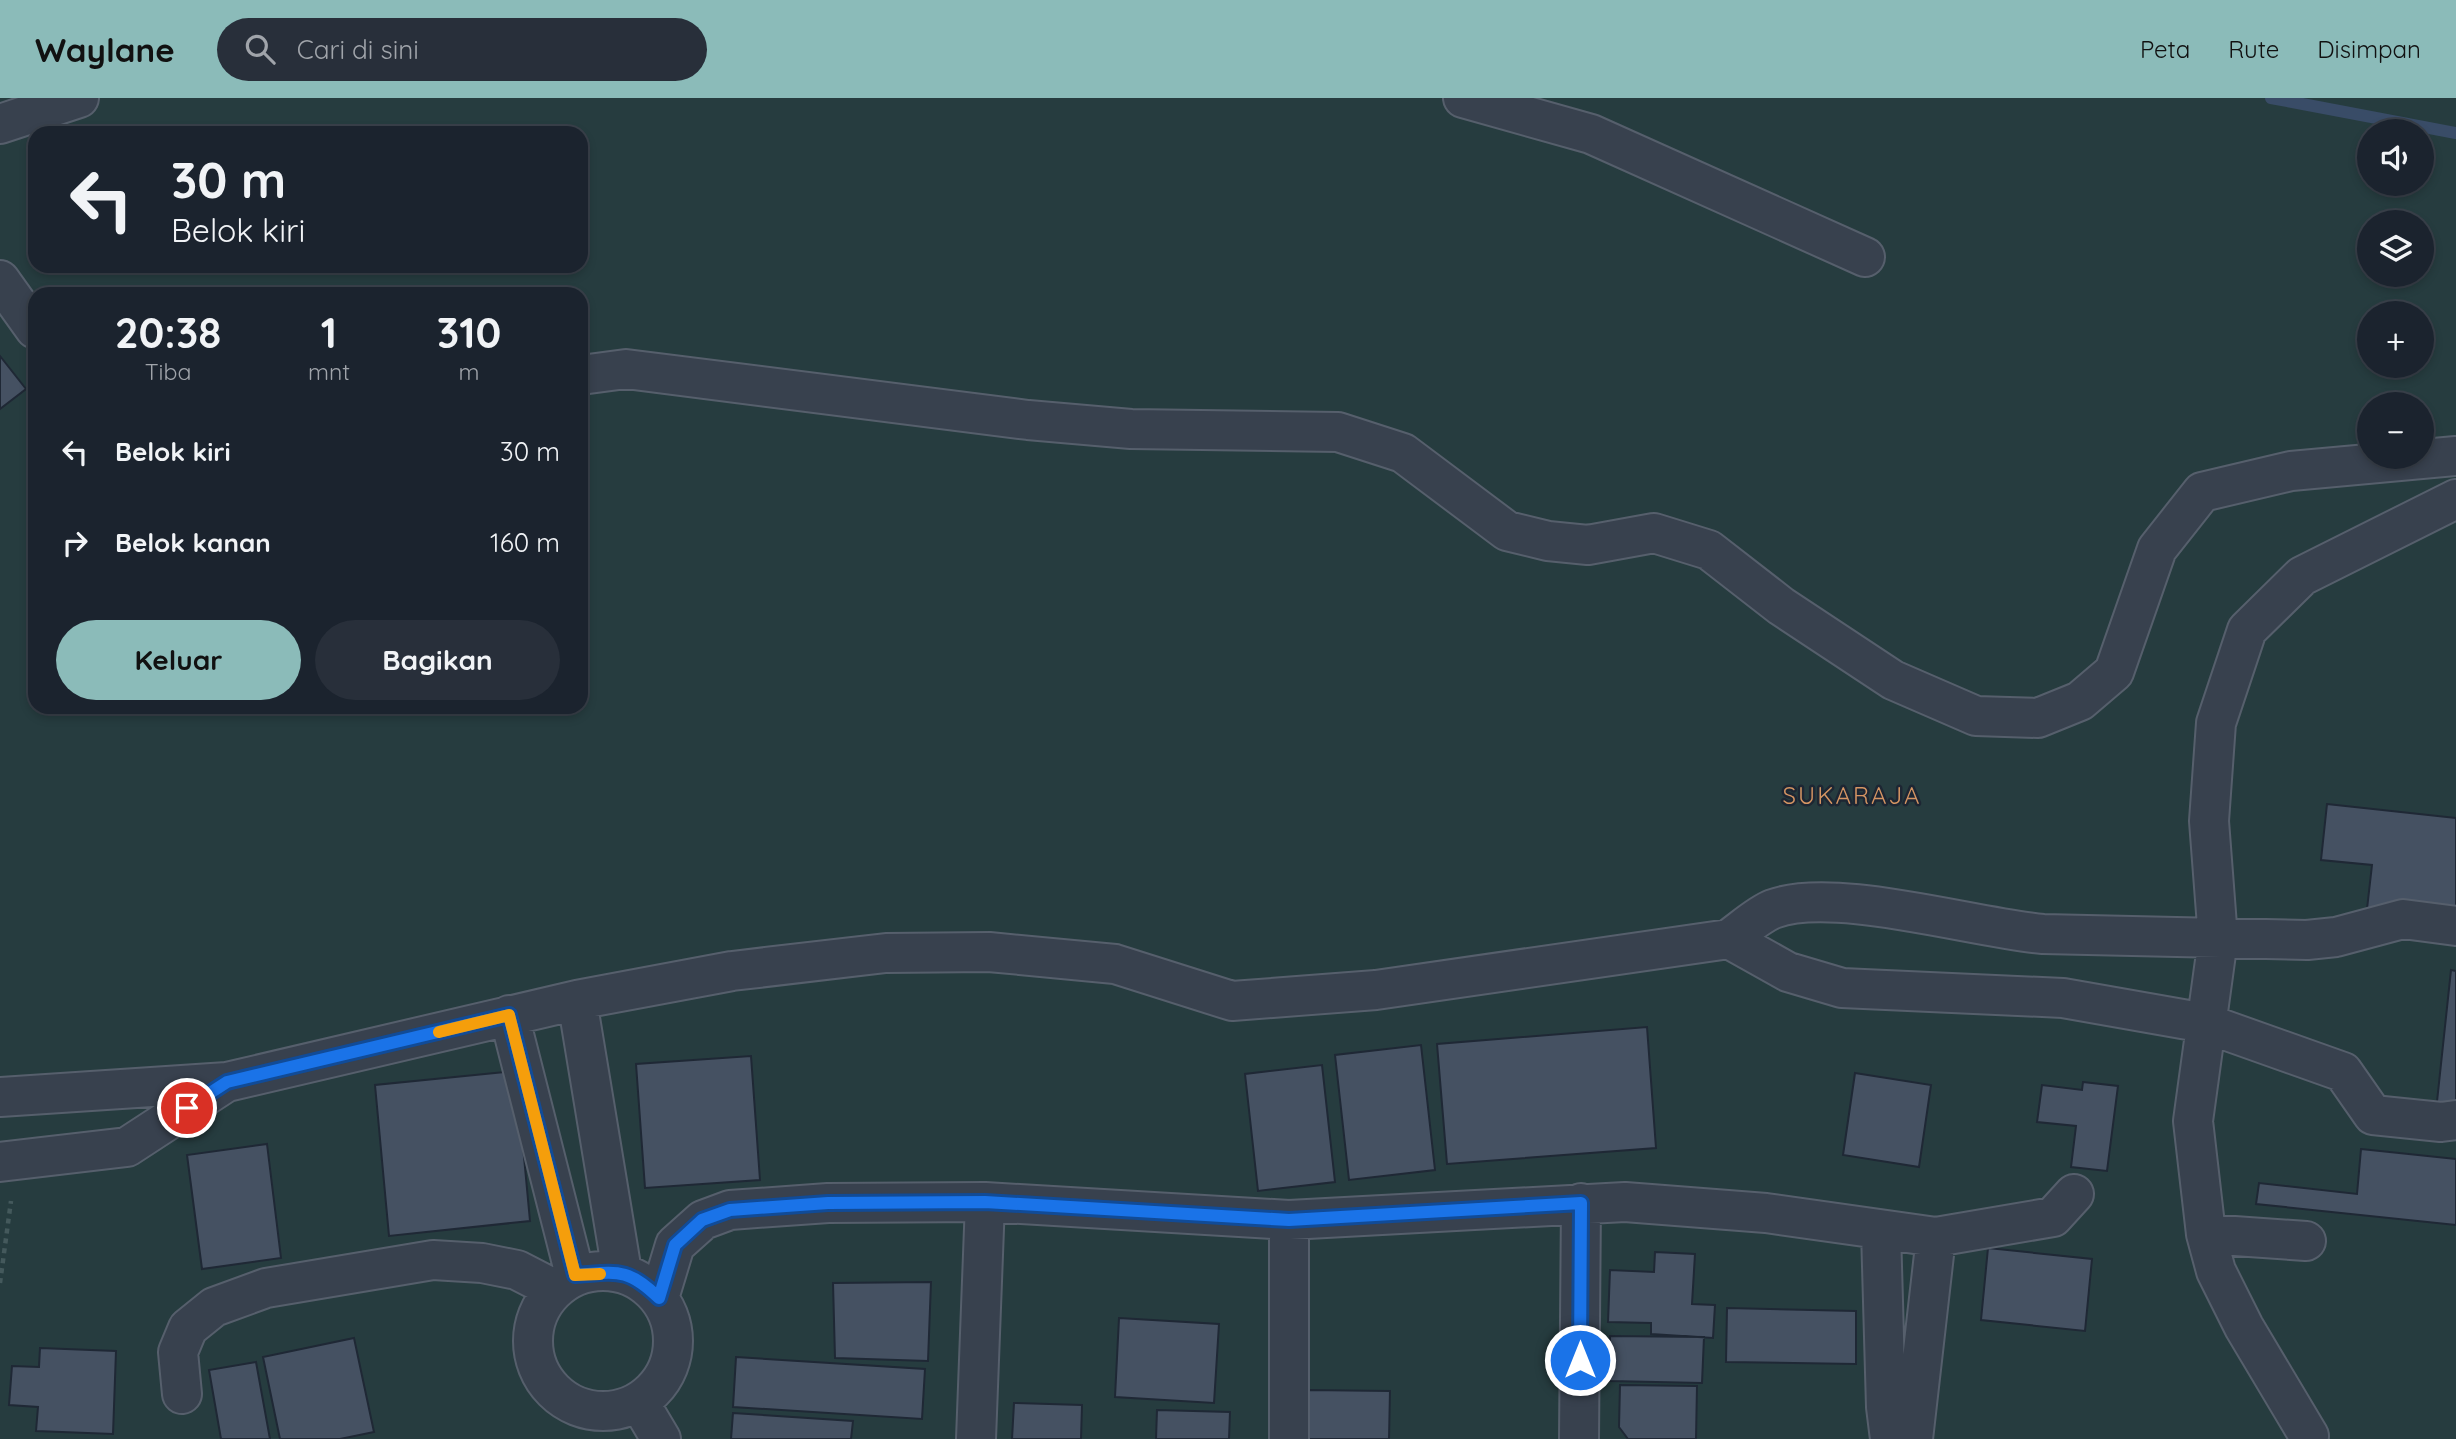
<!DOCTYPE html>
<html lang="id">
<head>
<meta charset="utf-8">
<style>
  body { margin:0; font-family:Quicksand,sans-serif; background:#282f3a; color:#f1f3f6; height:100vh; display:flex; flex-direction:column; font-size:26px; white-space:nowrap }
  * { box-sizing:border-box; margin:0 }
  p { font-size:23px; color:#a0a4aa }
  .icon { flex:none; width:38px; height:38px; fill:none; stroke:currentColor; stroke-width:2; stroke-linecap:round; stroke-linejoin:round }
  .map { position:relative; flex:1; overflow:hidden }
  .panel { position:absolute; left:28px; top:189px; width:560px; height:427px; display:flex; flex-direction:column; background:#1b232e; border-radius:21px; box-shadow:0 4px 10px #0003,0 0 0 2px #39404a }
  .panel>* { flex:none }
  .guide { position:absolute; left:28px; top:28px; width:560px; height:147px; border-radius:21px; box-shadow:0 4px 10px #0003,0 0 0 2px #39404a; background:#1b232e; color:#f1f3f6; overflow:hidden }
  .buttons { position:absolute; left:2357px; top:21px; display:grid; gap:14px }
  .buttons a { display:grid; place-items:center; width:77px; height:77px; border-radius:50%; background:#1b232e; box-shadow:0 4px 10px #0003,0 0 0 2px #39404a; font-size:35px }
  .pin { position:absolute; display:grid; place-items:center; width:60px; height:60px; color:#fff; margin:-30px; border:4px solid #fff; border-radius:50%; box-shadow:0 2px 7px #0007 }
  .me { position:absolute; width:77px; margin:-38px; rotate:0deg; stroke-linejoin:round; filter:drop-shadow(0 0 5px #0008) }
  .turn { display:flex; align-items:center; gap:24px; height:147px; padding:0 28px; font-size:32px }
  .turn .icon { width:91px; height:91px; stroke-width:2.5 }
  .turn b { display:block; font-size:49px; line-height:60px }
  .eta { display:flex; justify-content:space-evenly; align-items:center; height:119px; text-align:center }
  .eta b { font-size:42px; font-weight:700; line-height:49px }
  .primary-button { display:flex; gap:14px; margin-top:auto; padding:14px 28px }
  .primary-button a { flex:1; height:80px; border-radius:42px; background:#8bbbb9; color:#111; font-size:28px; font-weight:700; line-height:80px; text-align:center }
  .primary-button a+a { background:#282f3a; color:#f1f3f6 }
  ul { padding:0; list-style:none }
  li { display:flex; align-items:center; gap:21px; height:91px; padding:0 28px }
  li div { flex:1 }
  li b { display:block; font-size:26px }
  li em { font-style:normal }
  header { display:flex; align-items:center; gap:42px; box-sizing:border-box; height:98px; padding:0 35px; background:#8bbbb9; color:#111 }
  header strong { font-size:33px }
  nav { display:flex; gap:38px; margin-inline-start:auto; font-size:24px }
  .search { width:490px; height:63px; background:#282f3a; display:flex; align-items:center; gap:18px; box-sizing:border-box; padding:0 24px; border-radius:38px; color:#a0a4aa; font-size:26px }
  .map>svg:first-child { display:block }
  .green { fill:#263c3f; fill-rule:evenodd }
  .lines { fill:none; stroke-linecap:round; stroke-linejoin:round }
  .stream { stroke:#394c67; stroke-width:12 }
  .building { fill:#455162; stroke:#1f2835; stroke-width:2 }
  .minor-casing { stroke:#565f6c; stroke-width:42 }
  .path { stroke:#44595c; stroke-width:4.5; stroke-dasharray:5 5; stroke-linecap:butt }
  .minor { stroke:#38414e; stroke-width:38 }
  .route-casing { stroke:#114b97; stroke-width:18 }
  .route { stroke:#1a73e8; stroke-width:12 }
  .slow { stroke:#f59e0b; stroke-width:12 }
  .labels { text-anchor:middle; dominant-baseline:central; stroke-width:5; stroke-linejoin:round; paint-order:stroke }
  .quarter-label { font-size:24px; letter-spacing:2px; fill:#d59563; stroke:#1d2633 }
</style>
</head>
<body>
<header>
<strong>Waylane</strong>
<div class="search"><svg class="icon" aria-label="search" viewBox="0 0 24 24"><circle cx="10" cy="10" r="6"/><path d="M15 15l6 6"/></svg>Cari di sini</div>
<nav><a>Peta</a><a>Rute</a><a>Disimpan</a></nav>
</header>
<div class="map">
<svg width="2456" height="1341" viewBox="0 0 2456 1341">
  <rect width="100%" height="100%" fill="#242f3e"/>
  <path class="green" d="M 0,0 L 2456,0 L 2456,1341 L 0,1341 ZM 2370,33 L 2422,33 L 2422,86 L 2370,86 ZM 35,35 L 581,35 L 581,168 L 35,168 ZM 2370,124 L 2422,124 L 2422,177 L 2370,177 ZM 35,196 L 581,196 L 581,609 L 35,609 ZM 2370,215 L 2422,215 L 2422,268 L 2370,268 ZM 2370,306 L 2422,306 L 2422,359 L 2370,359 Z"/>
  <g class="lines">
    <path class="stream" d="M 2271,0 L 2456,35"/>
  </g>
  <path class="building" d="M 0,258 L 26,291 L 0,311 Z
    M 2327,706 L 2456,720 L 2456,821 L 2367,811 L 2372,767 L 2321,762 Z
    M 2451,872 L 2456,873 L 2456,1015 L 2436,1013 Z
    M 1647,929 L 1656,1050 L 1447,1066 L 1437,946 Z
    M 1421,947 L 1435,1072 L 1349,1082 L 1335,957 Z
    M 751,958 L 760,1082 L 645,1090 L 636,966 Z
    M 1322,967 L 1335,1084 L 1258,1093 L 1245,976 Z
    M 516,973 L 530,1123 L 389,1138 L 375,987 Z
    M 1855,975 L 1931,987 L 1919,1069 L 1843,1057 Z
    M 2083,984 L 2118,988 L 2107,1073 L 2071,1069 L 2076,1028 L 2037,1024 L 2042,987 L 2082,992 Z
    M 267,1046 L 281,1160 L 202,1171 L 187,1057 Z
    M 2361,1051 L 2456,1061 L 2456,1127 L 2256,1106 L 2259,1085 L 2357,1096 Z
    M 1988,1150 L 2092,1161 L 2085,1233 L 1981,1222 Z
    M 1655,1154 L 1695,1156 L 1692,1206 L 1715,1207 L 1713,1240 L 1651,1236 L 1651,1225 L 1608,1224 L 1610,1172 L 1654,1174 Z
    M 931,1184 L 928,1263 L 835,1260 L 833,1185 Z
    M 1727,1210 L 1856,1213 L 1856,1266 L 1726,1264 Z
    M 1119,1220 L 1219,1226 L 1214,1305 L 1115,1299 Z
    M 1610,1238 L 1704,1239 L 1702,1285 L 1610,1283 Z
    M 354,1240 L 374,1334 L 340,1341 L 280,1341 L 263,1259 Z
    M 40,1250 L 116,1253 L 113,1336 L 36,1333 L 38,1309 L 9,1307 L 12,1268 L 39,1269 Z
    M 736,1259 L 925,1271 L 922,1321 L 733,1309 Z
    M 256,1264 L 270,1341 L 221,1341 L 209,1272 Z
    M 1620,1287 L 1697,1288 L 1696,1341 L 1628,1341 L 1619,1329 Z
    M 1308,1292 L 1390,1293 L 1389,1341 L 1307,1341 Z
    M 1014,1305 L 1082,1307 L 1081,1341 L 1012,1341 Z
    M 1157,1312 L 1230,1314 L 1229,1341 L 1156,1341 Z
    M 733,1315 L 853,1323 L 851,1341 L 731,1341 Z"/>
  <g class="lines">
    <g class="minor-casing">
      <path id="minor" d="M 1463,0 L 1591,36 L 1865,159
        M 0,26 L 79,0
        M 0,182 L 35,231
        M 581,277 L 626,271 L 1028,322 L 1131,331 L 1338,334 L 1403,355 L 1507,433 L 1548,443 L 1588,447 L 1654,435 L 1709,452 L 1781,508 L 1893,582 L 1976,618 L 2038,620 L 2080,603 L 2114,574 L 2157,451 L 2202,394 L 2291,373 L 2456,358
        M 1729,841 C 1742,832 1758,817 1773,811 C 1833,788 1974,830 2043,836 L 2307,842 L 2336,839 L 2403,821 L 2456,828
        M 577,902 L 622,1174
        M 509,917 L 575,1177
        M 0,999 L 227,984 L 577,902 L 732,873 L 886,855 L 989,854 L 1115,866 L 1232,903 L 1376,892 L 1729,841 L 1788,874 L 1842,890 L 2063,900 L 2205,925 L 2343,974 L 2373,1017 L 2441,1024 L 2456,1022
        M 0,1064 L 127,1049 L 225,985
        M 1881,1133 L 1886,1309 L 1890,1341
        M 2206,1136 L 2306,1143
        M533 1243a70 70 0 1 1 140 0a70 70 0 1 1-140 0Z
        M 659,1200 L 675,1147 L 703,1122 L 730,1112 L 828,1105 L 985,1104 L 1289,1122 L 1625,1104 L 1766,1115 L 1936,1139 L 2053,1119 L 2074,1096
        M 182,1296 L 178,1254 L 188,1230 L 214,1209 L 266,1190 L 433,1162 L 482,1165 L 517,1172 L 554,1191
        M 639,1304 L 661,1341
        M 2309,1338 L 2244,1229 L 2216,1173 L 2206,1136 L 2193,1023 L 2218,841 L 2209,723 L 2216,625 L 2247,532 L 2302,478 L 2456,401
        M 976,1341 L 985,1104
        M 1289,1341 L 1289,1122
        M 1579,1341 L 1581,1105
        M 1913,1341 L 1936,1139"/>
    </g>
    <path class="path" d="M 0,1185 L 11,1103"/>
    <use href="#minor" class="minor"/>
  </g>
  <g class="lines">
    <g class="route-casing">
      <path id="route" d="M 187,1010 L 227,984 L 509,917 L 575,1177 C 617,1174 627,1169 659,1200 L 675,1147 L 702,1122 L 730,1112 L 828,1105 L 985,1104 L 1289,1122 L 1581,1105 L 1580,1262"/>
    </g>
    <use href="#route" class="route"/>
    <path class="slow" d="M 439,934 L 509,917 L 575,1177 L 600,1176"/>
  </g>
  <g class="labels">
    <g class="quarter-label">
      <text x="1852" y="697">SUKARAJA</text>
    </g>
  </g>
</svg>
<div class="buttons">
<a><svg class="icon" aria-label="sound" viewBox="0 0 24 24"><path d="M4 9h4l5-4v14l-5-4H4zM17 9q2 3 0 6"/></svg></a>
<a><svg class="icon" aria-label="layers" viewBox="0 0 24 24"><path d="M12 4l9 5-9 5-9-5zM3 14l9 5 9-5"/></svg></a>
<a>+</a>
<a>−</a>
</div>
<div class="pin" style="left:187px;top:1010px;background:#d93025"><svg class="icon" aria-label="arrive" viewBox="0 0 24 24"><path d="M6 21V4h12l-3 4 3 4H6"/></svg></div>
<svg class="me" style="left:1580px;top:1262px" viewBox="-20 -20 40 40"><circle r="17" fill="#1a73e8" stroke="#fff" stroke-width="3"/><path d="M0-11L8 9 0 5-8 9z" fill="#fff"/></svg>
<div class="guide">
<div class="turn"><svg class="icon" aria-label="left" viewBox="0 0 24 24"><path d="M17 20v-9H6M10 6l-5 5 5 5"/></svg><div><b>30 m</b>Belok kiri</div></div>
</div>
<section class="panel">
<div class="eta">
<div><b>20:38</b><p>Tiba</p></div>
<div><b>1</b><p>mnt</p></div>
<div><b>310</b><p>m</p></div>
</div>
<ul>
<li><svg class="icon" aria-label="left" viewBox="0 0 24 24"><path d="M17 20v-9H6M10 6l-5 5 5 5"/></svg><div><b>Belok kiri</b></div><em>30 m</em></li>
<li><svg class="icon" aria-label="right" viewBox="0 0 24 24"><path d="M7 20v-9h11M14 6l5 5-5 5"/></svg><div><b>Belok kanan</b></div><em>160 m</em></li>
</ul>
<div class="primary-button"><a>Keluar</a><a>Bagikan</a></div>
</section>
</div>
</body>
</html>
